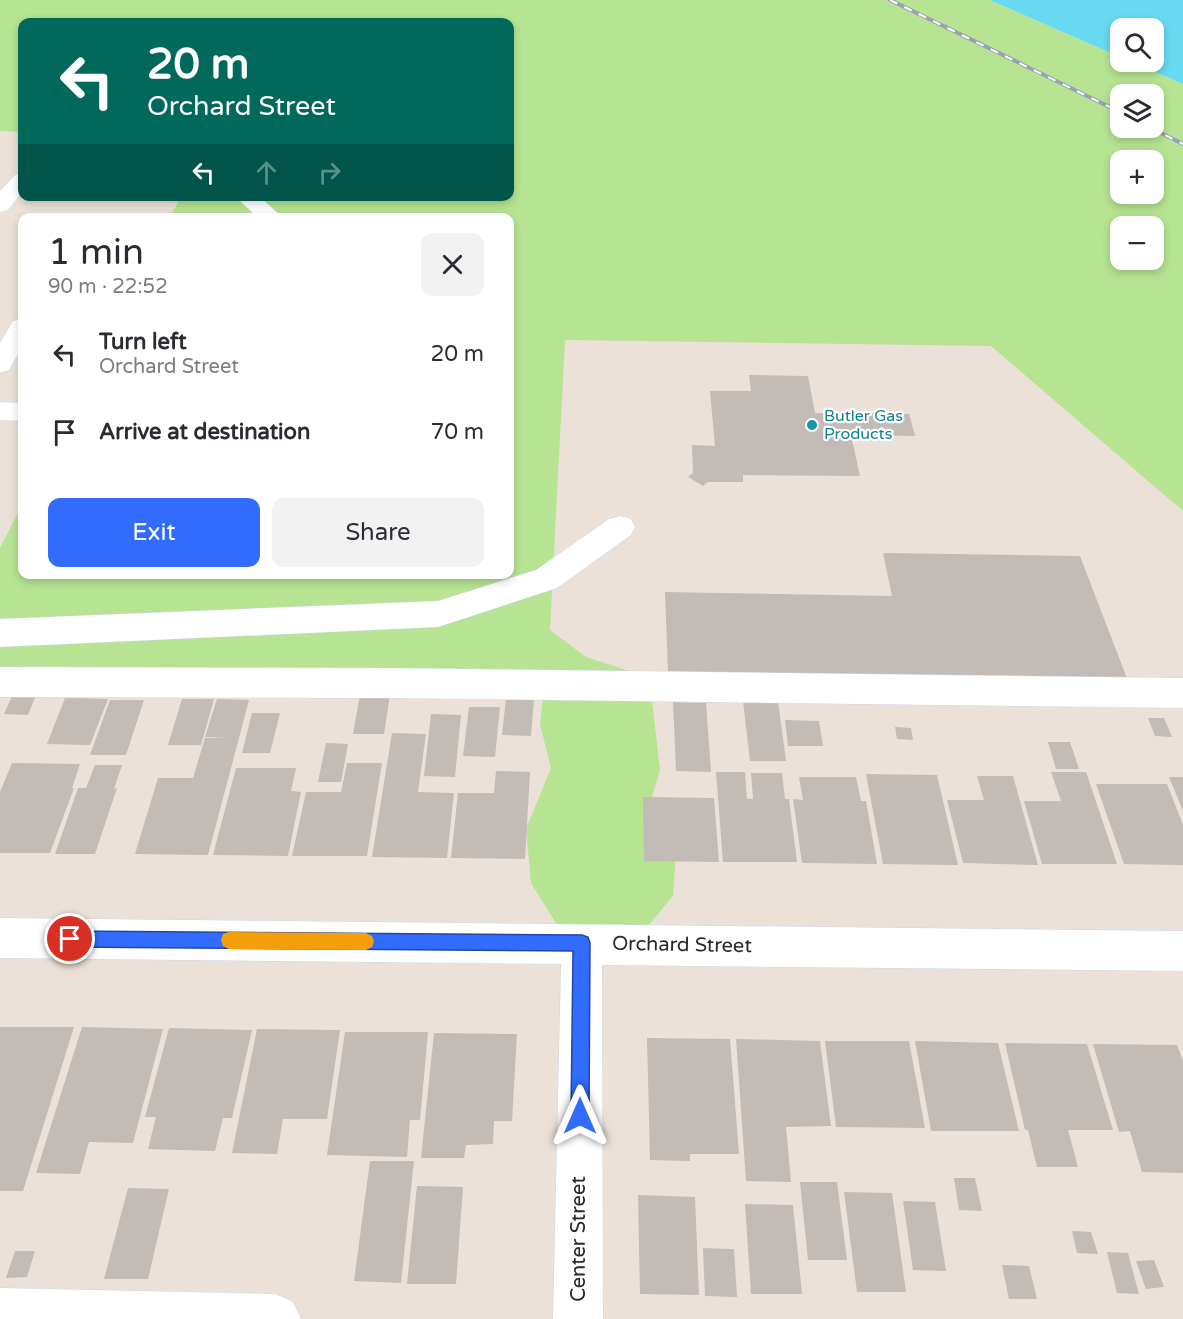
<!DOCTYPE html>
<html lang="en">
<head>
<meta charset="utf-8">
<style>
  body { margin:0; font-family:"Varela Round",sans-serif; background:#f2f2f3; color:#2b2b33; height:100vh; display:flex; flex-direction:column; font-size:22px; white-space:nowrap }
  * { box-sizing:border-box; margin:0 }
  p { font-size:20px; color:#7c7c81 }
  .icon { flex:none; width:33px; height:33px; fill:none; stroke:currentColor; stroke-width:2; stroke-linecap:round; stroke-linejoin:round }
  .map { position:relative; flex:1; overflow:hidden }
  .details { position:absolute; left:18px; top:213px; width:496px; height:366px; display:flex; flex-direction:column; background:#fff; border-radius:12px; box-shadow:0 3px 9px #0003 }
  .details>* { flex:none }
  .hud { position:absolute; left:18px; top:18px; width:496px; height:183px; border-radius:12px; box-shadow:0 3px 9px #0003; background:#00695c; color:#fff; overflow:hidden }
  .buttons { position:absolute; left:1110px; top:18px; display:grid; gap:12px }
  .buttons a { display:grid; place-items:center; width:54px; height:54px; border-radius:12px; background:#fff; box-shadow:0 3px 9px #0003; font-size:30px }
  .pin { position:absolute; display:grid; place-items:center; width:51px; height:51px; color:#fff; margin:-26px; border:3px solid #fff; border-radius:50%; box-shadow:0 2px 6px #0007 }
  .me { position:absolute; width:66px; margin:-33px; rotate:0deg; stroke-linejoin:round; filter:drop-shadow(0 0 4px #0008) }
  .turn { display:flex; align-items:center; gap:21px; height:126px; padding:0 30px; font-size:27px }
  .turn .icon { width:78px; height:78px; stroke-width:2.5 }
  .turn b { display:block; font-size:42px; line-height:51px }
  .lanes { display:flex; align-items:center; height:57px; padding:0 30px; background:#0003; justify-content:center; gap:30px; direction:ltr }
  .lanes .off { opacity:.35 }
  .round { display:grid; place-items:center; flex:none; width:63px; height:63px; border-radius:12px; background:#f2f2f3 }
  .summary { display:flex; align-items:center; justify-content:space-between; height:102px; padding:0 30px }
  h1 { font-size:36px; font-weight:600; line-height:45px }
  .primary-button { display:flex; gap:12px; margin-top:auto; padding:12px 30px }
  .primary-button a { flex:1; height:69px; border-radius:12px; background:#326cff; color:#fff; font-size:24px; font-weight:600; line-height:69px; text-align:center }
  .primary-button a+a { background:#f2f2f3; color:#2b2b33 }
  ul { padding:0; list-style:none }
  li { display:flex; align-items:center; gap:18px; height:78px; padding:0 30px }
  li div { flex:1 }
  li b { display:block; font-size:22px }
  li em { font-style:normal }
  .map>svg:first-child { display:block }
  .green { fill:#b6e492; fill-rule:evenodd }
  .water { fill:#67daf2 }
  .building { fill:#c3bbb5 }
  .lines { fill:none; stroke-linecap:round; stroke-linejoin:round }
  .minor-casing { stroke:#ced4e2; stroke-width:1 }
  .minor { fill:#fff; fill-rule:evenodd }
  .rail-casing { stroke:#9ba1b3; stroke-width:4 }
  .rail { stroke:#fff; stroke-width:2; stroke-dasharray:8; stroke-linecap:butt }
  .route { fill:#326cff; stroke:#2046a6; stroke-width:1.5 }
  .slow { fill:#f59e0b }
  .culture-dot { fill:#0f9aa8; stroke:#fff; stroke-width:2 }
  .labels { text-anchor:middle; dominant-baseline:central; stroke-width:4.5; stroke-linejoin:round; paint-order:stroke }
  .culture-label { font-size:16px; fill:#0d838f; stroke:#fff; text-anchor:start }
  .near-street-label { font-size:20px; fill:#282828; stroke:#fff }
</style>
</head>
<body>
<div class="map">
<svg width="1183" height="1319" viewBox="0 0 1183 1319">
  <rect width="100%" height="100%" fill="#ebe1d8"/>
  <path class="green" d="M 0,0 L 990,0 L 1120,57 L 1120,62 L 1132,62 L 1183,84 L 1183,511 L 991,346 L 565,340 L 550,630 L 586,657 L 626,670 L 652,701 L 660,770 L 652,796 L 677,838 L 673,896 L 638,938 L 564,936 L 531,883 L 526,829 L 551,768 L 540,724 L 543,698 L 0,682 L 0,548 L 22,505 L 22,574 L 510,574 L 510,218 L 170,217 L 181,197 L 510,196 L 510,22 L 22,22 L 22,132 L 0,131 ZM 1120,94 L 1154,94 L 1154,128 L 1120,128 ZM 1120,160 L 1154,160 L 1154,194 L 1120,194 ZM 1120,226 L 1154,226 L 1154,260 L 1120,260 Z"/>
  <path class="water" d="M 990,0 L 1183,0 L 1183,84 L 1132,62 L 1154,62 L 1154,28 L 1120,28 L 1120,57 Z"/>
  <path class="building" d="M 749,375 L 808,376 L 815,413 L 909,414 L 915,436 L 851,435 L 860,476 L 743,475 L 743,482 L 708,482 L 703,486 L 688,477 L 693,473 L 692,445 L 715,446 L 710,391 L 751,391 Z
    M 883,553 L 1080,556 L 1128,681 L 668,673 L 665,592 L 892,596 Z
    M 13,694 L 36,695 L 28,715 L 4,714 Z
    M 360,695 L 390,695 L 384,734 L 353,734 Z
    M 65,698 L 108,699 L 90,745 L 47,744 Z
    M 506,698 L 534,699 L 531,736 L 502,735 Z
    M 182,699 L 214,699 L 201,745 L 168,745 Z
    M 217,699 L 249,700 L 208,855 L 135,854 L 158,778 L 193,778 L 205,738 L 227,738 L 205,737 Z
    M 110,700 L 144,700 L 126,755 L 90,755 Z
    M 743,701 L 778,701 L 786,761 L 750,761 Z
    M 673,702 L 706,703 L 711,772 L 676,771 Z
    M 469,707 L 500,707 L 495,757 L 463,756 Z
    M 252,713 L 280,713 L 270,753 L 242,753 Z
    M 431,714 L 461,715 L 455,777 L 424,776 Z
    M 1148,718 L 1164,718 L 1172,737 L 1155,736 Z
    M 785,720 L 819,721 L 823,746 L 788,746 Z
    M 895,727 L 911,728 L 913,740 L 897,739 Z
    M 392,733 L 426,734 L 418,792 L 454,793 L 447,858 L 372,857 Z
    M 1048,742 L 1070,742 L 1079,769 L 1056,769 Z
    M 326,743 L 348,744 L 341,782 L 318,782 Z
    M 12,763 L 80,764 L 72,788 L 74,788 L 50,853 L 0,853 L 0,792 Z
    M 347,763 L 382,763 L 367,856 L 292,856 L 306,792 L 341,792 Z
    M 95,765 L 122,765 L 114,789 L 117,788 L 95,854 L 55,854 L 78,788 L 86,788 Z
    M 236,768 L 296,768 L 291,791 L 301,792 L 288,856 L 213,855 Z
    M 496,771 L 530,772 L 525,859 L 451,858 L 458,793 L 494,793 Z
    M 716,772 L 745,772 L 747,799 L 753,799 L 751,773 L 782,773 L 785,799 L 789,799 L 797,862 L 723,862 Z
    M 1051,772 L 1086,772 L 1117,864 L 1042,864 L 1024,801 L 1061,801 Z
    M 866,774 L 937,775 L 958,865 L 883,864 Z
    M 977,776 L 1013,776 L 1038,865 L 963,863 L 947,800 L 984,800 Z
    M 799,777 L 856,777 L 861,801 L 866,801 L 877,864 L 802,863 L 793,799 L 803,800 Z
    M 1169,777 L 1183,777 L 1183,811 Z
    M 1096,784 L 1167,784 L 1183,825 L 1183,865 L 1124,864 Z
    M 643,797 L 714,798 L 719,862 L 644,861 Z
    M 0,1027 L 74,1027 L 23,1191 L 0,1191 Z
    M 82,1027 L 163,1029 L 133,1143 L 89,1142 L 80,1174 L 36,1173 Z
    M 169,1028 L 252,1030 L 232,1118 L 223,1118 L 215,1151 L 148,1149 L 156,1117 L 145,1117 Z
    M 257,1029 L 340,1030 L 327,1119 L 283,1119 L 277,1154 L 232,1153 Z
    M 345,1032 L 428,1032 L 420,1120 L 410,1120 L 407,1157 L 327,1155 Z
    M 434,1033 L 517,1034 L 512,1121 L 494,1121 L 493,1144 L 466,1145 L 464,1158 L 421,1158 Z
    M 647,1038 L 730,1039 L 739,1154 L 690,1154 L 690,1161 L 650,1160 Z
    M 736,1039 L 820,1041 L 831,1126 L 786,1127 L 791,1182 L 746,1181 Z
    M 825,1041 L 909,1041 L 925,1128 L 836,1127 Z
    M 915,1041 L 998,1043 L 1019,1131 L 931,1131 Z
    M 1005,1043 L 1087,1044 L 1113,1130 L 1068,1130 L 1078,1167 L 1037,1167 L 1028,1130 L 1025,1130 Z
    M 1093,1044 L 1177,1045 L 1183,1061 L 1183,1173 L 1142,1172 L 1130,1131 L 1119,1132 Z
    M 370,1161 L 414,1161 L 401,1283 L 354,1281 Z
    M 954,1178 L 975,1178 L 982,1211 L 959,1210 Z
    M 800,1182 L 837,1182 L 847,1260 L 808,1260 Z
    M 417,1186 L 463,1187 L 456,1284 L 407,1284 Z
    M 128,1188 L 169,1189 L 148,1279 L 104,1279 Z
    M 844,1192 L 892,1193 L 906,1292 L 857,1292 Z
    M 638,1195 L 695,1197 L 699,1295 L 640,1294 Z
    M 903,1201 L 935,1202 L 946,1271 L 913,1270 Z
    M 745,1204 L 793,1205 L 802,1294 L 751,1294 Z
    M 1072,1231 L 1091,1232 L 1098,1254 L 1077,1253 Z
    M 703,1248 L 734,1249 L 737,1297 L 705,1296 Z
    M 15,1251 L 35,1251 L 27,1277 L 6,1278 Z
    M 1107,1252 L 1128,1253 L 1139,1294 L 1117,1293 Z
    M 1154,1260 L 1164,1287 L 1146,1289 L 1136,1261 Z
    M 1002,1265 L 1029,1266 L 1037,1299 L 1009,1299 Z"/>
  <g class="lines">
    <g class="minor-casing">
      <path id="minor" d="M 22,173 L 22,192 L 8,210 L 0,212 L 0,191 L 15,175 Z
        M 235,196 L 259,196 L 283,218 L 258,218 Z
        M 22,319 L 22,347 L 9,370 L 0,373 L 0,343 L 13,321 Z
        M 0,402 L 22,403 L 22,421 L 0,420 Z
        M 620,516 L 631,519 L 635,527 L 631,535 L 557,588 L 438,627 L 0,647 L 0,619 L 438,601 L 536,570 L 609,519 Z
        M 0,667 L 385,668 L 1183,678 L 1183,708 L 385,698 L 0,697 Z
        M 0,918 L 1183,931 L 1183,971 L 602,965 L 603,1319 L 553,1319 L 561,964 L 0,958 Z
        M 0,1288 L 276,1294 L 293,1302 L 301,1319 L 0,1319 Z"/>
    </g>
    <use href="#minor" class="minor"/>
    <g class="rail-casing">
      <path id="rail" d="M 890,0 L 1120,112
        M 1151,128 L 1183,144"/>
    </g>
    <use href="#rail" class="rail"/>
  </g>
  <path class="route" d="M 70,931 L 582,935 L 588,937 L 590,943 L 589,1116 L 586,1122 L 580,1125 L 573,1122 L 571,1116 L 573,951 L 70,947 L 64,945 L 61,939 L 64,933 Z"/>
  <path class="slow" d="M 229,932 L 366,933 L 372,936 L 374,941 L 372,947 L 366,950 L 229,949 L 223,946 L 221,940 L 223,934 Z"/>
  <circle class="culture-dot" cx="812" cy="425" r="6"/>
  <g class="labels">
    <g class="culture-label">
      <text x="824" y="416">Butler Gas<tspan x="824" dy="18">Products</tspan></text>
    </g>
    <g class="near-street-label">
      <text transform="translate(682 945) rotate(1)">Orchard Street</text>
      <text transform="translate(579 1239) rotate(-90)">Center Street</text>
    </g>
  </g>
</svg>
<div class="buttons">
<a><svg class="icon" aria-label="search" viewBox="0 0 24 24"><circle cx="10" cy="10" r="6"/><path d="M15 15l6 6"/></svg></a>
<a><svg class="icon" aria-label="layers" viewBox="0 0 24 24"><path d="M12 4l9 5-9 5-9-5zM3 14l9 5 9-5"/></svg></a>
<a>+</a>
<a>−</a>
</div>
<div class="pin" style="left:70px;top:939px;background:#d93025"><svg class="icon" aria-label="arrive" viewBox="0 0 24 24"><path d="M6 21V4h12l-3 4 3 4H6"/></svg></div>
<svg class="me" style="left:580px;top:1116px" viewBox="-20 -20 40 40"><path d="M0-17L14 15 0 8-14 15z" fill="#326cff" stroke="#fff" stroke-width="4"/></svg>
<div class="hud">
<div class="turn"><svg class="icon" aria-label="left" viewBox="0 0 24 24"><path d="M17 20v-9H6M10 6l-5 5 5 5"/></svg><div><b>20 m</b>Orchard Street</div></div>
<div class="lanes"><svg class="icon" aria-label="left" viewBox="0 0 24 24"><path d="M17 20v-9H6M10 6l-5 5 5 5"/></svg><svg class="icon off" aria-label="ahead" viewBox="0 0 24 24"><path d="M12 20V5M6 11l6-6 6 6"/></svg><svg class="icon off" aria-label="right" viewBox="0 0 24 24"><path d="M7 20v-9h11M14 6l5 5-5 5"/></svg></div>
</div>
<section class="details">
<div class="summary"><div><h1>1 min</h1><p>90 m · 22:52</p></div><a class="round"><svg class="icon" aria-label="close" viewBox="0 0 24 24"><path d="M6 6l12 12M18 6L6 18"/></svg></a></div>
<ul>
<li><svg class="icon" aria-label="left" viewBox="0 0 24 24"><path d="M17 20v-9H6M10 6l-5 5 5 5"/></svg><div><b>Turn left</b><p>Orchard Street</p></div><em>20 m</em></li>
<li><svg class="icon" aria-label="arrive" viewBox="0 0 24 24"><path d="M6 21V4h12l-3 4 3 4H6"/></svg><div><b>Arrive at destination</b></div><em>70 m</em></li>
</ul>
<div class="primary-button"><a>Exit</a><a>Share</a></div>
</section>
</div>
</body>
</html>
